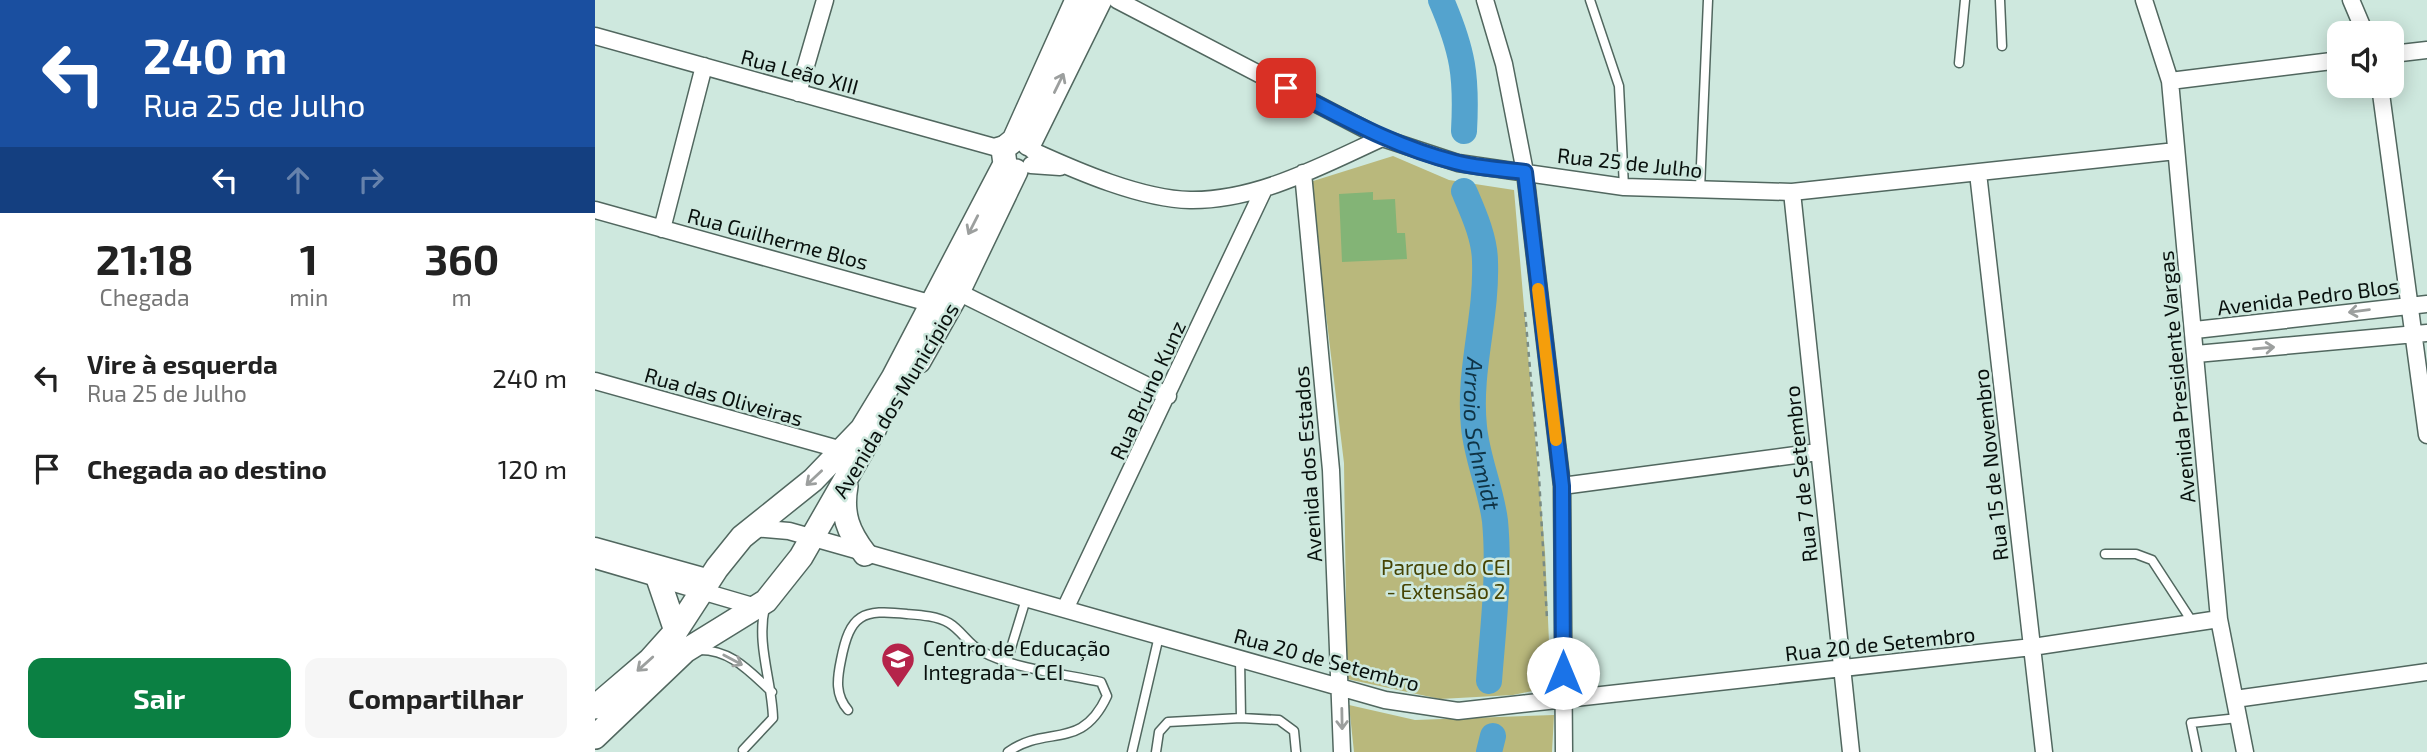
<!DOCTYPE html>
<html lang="pt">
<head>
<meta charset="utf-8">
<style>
  body { margin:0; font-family:"Exo 2",sans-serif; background:#f6f6f6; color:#222; height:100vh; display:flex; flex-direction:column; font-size:26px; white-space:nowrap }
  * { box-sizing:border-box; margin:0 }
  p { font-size:23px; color:#767676 }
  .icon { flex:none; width:38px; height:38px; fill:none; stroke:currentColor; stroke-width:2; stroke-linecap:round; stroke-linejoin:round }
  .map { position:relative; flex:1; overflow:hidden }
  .side { display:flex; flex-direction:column; background:#fff; width:595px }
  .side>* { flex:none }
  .top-card { background:#1a4fa0; color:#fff; overflow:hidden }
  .controls { position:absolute; left:1732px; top:21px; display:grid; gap:14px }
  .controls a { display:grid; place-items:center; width:77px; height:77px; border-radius:14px; background:#fff; box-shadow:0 4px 18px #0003; font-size:35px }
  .pin { position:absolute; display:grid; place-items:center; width:60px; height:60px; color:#fff; margin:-30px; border-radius:14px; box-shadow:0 4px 10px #0006 }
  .me { position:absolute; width:77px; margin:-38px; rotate:0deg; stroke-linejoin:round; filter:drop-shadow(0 0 5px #0008) }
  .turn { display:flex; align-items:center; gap:24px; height:147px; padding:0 28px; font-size:32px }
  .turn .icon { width:91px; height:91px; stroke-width:2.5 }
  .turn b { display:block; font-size:49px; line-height:60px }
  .lanes { display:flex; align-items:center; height:66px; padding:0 28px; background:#0003; justify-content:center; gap:35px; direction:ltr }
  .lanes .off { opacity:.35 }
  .eta { display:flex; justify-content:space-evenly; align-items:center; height:119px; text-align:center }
  .eta b { font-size:42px; font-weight:700; line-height:49px }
  .action { display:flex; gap:14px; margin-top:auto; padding:14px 28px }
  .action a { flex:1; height:80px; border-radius:14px; background:#0b8043; color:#fff; font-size:28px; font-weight:700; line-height:80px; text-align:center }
  .action a+a { background:#f6f6f6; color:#222 }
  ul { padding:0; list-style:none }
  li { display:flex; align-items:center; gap:21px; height:91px; padding:0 28px }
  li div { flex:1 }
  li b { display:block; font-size:26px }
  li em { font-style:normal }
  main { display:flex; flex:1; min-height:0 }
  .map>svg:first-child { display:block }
  .green { fill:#b9b87c }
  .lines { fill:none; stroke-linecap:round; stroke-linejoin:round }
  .river { stroke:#54a3ce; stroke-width:26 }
  .building { fill:#83b476 }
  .lane-casing { stroke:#51675f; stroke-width:11 }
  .street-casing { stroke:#51675f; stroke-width:19 }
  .secondary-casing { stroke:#51675f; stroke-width:26 }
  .path { stroke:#798b84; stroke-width:2.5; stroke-dasharray:5 5; stroke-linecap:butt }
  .lane { stroke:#fff; stroke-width:8 }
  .street { stroke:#fff; stroke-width:16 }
  .secondary { stroke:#fff; stroke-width:23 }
  .oneway { stroke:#9c9f9e }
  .route-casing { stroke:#114b97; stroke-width:18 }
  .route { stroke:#1a73e8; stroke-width:12 }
  .slow { stroke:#f59e0b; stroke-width:12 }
  .labels { text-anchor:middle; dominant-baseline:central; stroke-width:5; stroke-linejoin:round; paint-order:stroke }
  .street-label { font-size:21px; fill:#08100d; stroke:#cee8de }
  .park-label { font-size:21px; fill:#464403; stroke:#cee8de }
  .poi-label { font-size:21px; fill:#08100d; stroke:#cee8de; text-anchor:start }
  .water-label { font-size:23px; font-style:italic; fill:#0f3345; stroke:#cee8de }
</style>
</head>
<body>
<main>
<section class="side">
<div class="top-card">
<div class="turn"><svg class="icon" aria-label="left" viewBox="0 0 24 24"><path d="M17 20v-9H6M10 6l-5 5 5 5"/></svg><div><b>240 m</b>Rua 25 de Julho</div></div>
<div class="lanes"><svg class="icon" aria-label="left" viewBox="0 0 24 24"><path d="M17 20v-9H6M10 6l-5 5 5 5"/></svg><svg class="icon off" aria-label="ahead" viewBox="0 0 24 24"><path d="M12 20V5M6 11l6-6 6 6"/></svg><svg class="icon off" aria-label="right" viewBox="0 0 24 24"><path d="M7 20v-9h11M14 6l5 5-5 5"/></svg></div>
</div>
<div class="eta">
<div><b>21:18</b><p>Chegada</p></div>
<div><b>1</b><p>min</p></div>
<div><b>360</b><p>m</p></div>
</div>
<ul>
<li><svg class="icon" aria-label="left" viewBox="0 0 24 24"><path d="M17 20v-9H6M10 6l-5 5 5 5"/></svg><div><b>Vire à esquerda</b><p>Rua 25 de Julho</p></div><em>240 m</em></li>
<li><svg class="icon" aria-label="arrive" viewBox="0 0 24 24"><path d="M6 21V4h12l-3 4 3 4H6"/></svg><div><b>Chegada ao destino</b></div><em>120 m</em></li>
</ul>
<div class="action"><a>Sair</a><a>Compartilhar</a></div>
</section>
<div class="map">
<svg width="1832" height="752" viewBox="0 0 1832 752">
  <rect width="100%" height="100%" fill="#cee8de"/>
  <path class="green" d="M 798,156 L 854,180 L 919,190 L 950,552 L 956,687 L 918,695 L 845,699 L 752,679 L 749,463 L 715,182 Z
    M 754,705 L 820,720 L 959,715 L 957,752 L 759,752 Z"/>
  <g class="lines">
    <g class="river">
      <path d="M 846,0 C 868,51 872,76 869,131"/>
      <path id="s1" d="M 869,191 C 878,212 890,238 890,262 C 892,318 873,371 879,427 C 882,459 896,489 900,521 C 905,574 898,628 894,681"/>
      <path d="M 894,752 L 898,736"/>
    </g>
  </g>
  <path class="building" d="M 778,192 L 778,200 L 800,199 L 802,233 L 810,233 L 812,259 L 747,262 L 744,194 Z"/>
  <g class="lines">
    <g class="lane-casing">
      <path id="lane" d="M 995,0 L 1024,86 L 1029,187
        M 1405,0 L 1407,46
        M 1364,63 L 1370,0
        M 1105,189 L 1113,0
        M 1510,554 L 1541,554 L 1557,560 L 1598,623
        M 103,650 C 136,649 155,672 177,692
        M 645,658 L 646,718
        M 412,661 L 431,599
        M 253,710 C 240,695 242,679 246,660 C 255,614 267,609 312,614 C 325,615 342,616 354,623 C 366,630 374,645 386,651 C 418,669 470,674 506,682 L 512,696 C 486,752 452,724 413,752
        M 148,750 L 178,718 C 177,681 161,644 170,607
        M 537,752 L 564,636
        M 561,752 L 564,732 L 573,722 L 646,718 L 684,720 L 699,731 L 701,752
        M 1602,752 L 1596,723 L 1643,718"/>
    </g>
    <g class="street-casing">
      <path id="street" d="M 522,0 L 787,138 L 863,163 L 1029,187 L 1197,192 L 1581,151
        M 890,0 L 909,64 L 930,172 L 967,486 L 969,752
        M 1549,0 L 1575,81 L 1624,619 L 1650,752
        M 1756,0 L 1770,33
        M 0,36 L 399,147 L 413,143
        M 1797,54 L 1832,50
        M 1575,81 L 1745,60
        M 1785,86 L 1832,435
        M 203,93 L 230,0
        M 438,151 C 482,171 546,199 595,200 C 662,201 728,165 787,138
        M 436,165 L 465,167
        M 708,173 L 736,470 L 747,752
        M 1383,173 L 1449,752
        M 1197,192 L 1256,752
        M 0,210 L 345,306
        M 67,229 L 109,66
        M 363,292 L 573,396
        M 1600,330 L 1832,304
        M 1601,354 L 1832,333
        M 0,381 L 247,450
        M 967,486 L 1223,452
        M 158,528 L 194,531 L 790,700 L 863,711 L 1437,647 L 1624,619
        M 0,546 L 115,578
        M 0,560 L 161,607
        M 470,609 L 669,189
        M 1640,699 L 1832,672"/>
    </g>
    <g class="secondary-casing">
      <path id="secondary" d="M 434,144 L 505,0
        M 324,361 L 363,292 L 421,171
        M 251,486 C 246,514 253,532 270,554
        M 63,578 L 81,631
        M 0,707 L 55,660 L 81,631 L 122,568 L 147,537 L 218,480 L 267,429 L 298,378 L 410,164 L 408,149 L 419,140 L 482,0
        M 0,737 L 90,651 L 171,601 L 206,557 L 280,428"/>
    </g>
    <path class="path" d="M 930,312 L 943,459 L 952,619"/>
    <use href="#lane" class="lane"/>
    <use href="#street" class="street"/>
    <use href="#secondary" class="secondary"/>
  </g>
  <defs><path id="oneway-shaft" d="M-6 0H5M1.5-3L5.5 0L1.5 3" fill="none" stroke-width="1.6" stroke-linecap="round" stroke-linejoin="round" transform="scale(1.75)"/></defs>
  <g class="oneway">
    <use href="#oneway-shaft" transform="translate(464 83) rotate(-64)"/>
    <use href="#oneway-shaft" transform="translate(378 225) rotate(117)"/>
    <use href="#oneway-shaft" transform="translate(1764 311) rotate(173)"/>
    <use href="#oneway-shaft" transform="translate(1669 348) rotate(-5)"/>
    <use href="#oneway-shaft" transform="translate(219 478) rotate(137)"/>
    <use href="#oneway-shaft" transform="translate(138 660) rotate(28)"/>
    <use href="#oneway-shaft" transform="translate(50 664) rotate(138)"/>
    <use href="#oneway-shaft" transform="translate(747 719) rotate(89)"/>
  </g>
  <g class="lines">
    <g class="route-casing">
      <path id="route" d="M 691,88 C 746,116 799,147 860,162 C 882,168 907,169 930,172 L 967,486 L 968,673"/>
    </g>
    <use href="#route" class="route"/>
    <path class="slow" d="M 943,289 L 961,440"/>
  </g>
  <defs>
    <g id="school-pin" transform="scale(1.75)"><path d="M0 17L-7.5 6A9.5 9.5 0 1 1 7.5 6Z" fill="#b5244a" stroke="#cee8de"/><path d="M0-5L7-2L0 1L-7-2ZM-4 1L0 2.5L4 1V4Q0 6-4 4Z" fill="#fff"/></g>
  </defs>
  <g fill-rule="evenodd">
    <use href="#school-pin" x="303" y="659"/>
  </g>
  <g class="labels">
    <g class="street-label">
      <text transform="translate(205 71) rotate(15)">Rua Leão XIII</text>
      <text transform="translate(1035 162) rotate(6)">Rua 25 de Julho</text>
      <text transform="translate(183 238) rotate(15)">Rua Guilherme Blos</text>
      <text transform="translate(1713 296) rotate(-7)">Avenida Pedro Blos</text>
      <text transform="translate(1581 377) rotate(-95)">Avenida Presidente Vargas</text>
      <text transform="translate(552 390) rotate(-65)">Rua Bruno Kunz</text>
      <text transform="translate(129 396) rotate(16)">Rua das Oliveiras</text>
      <text transform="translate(300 400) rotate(-59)">Avenida dos Municípios</text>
      <text transform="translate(712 464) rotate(-94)">Avenida dos Estados</text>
      <text transform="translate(1395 465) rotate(-96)">Rua 15 de Novembro</text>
      <text transform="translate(1205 474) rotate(-96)">Rua 7 de Setembro</text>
      <text transform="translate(1285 643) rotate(-6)">Rua 20 de Setembro</text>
      <text transform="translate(732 659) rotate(15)">Rua 20 de Setembro</text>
    </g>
    <g class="park-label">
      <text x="851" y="566">Parque do CEI<tspan x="851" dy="24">- Extensão 2</tspan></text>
    </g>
    <g class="poi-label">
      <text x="328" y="647">Centro de Educação<tspan x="328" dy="24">Integrada - CEI</tspan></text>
    </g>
    <g class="water-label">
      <text stroke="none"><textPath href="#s1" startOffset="248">Arroio Schmidt</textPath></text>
    </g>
  </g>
</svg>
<div class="controls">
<a><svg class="icon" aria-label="sound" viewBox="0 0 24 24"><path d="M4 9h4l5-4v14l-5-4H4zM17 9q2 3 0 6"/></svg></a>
</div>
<div class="pin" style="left:691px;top:88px;background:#d93025"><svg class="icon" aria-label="arrive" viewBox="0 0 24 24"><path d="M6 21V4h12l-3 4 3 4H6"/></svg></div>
<svg class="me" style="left:968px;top:673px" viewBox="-20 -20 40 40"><circle r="19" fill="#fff"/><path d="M0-13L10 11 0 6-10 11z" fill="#1a73e8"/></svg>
</div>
</main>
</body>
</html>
